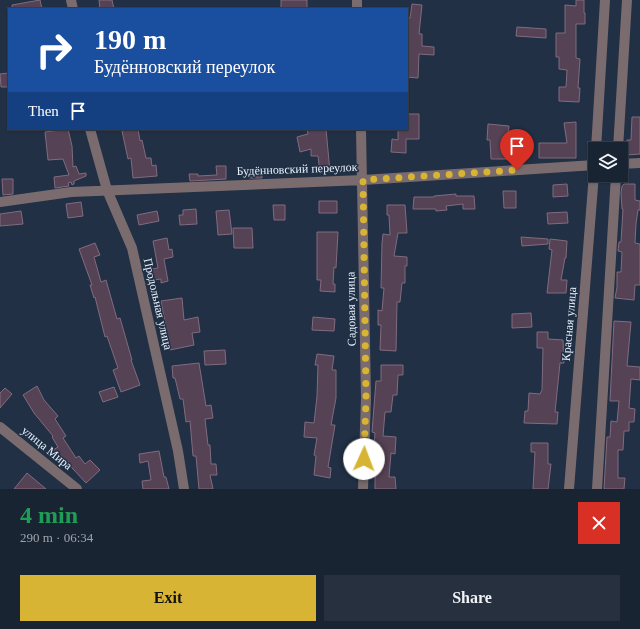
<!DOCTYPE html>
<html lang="en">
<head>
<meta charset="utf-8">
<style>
  body { margin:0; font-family:Georgia,serif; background:#26303f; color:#f1f3f6; height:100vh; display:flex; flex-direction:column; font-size:15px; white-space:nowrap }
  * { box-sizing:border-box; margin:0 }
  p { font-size:13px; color:#9fa4ac }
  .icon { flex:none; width:22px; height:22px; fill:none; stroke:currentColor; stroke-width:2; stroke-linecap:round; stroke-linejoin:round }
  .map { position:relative; height:489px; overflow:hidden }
  .sheet { display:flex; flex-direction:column; background:#192433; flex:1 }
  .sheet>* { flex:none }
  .hud { position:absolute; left:8px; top:8px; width:400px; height:122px; border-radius:0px; box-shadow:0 1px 3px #0004,0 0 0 1px #37414e; background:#1a4fa0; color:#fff; overflow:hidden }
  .tools { position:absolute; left:588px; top:142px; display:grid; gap:8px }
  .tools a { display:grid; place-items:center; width:40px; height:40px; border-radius:0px; background:#192433; box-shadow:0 1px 3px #0004,0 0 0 1px #37414e; font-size:20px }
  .pin { position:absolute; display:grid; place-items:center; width:34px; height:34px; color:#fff; margin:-41px -17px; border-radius:50% 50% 50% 0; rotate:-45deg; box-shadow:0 0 4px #0007 }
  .pin .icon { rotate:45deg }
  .me { position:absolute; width:44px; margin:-22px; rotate:2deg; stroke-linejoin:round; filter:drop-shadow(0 0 3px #0008) }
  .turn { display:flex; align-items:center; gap:14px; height:84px; padding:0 20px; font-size:18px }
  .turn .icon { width:52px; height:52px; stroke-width:2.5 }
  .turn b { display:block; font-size:28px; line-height:34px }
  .then { display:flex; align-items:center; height:38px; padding:0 20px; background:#0003; gap:8px; font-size:15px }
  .round { display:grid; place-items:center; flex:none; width:42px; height:42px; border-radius:0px; background:#26303f }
  .summary { display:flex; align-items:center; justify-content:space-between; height:68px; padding:0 20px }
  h1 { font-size:24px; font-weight:700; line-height:30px; color:#1e9e55 }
  .cta { display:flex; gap:8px; margin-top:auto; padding:8px 20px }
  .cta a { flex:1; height:46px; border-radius:0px; background:#d8b434; color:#111; font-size:16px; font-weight:700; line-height:46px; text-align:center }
  .cta a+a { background:#26303f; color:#f1f3f6 }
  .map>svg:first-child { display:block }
  .building { fill:#564255; stroke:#816b7f }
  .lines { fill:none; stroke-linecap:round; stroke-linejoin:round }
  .minor { stroke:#7a6c6e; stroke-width:10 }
  .route { stroke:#d8b434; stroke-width:7; stroke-dasharray:0 12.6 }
  .labels { text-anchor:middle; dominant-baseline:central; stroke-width:3; stroke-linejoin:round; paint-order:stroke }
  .street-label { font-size:12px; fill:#e8f2ff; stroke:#213044 }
</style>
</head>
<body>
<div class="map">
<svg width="640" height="489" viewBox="0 0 640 489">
  <rect width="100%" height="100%" fill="#213044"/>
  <path class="building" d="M 40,0 L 42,9 L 12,9 L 12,5 Z
    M 99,0 L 112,0 L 114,9 L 100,9 Z
    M 281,0 L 307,0 L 307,9 L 281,9 Z
    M 576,0 L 584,0 L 584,13 L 585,13 L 585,24 L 576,24 L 576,58 L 580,59 L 578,88 L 580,88 L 579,102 L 559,101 L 559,87 L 566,87 L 567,70 L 559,69 L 559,57 L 556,57 L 556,33 L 565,33 L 565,5 L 576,6 Z
    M 412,4 L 422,5 L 419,34 L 422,34 L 422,46 L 434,47 L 434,55 L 419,54 L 418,78 L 407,77 L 407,18 L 410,18 Z
    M 517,27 L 546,29 L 546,38 L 516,36 Z
    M 9,73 L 9,87 L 1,87 L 0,74 Z
    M 407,114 L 419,114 L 419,139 L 406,139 L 406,153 L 391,152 L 392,139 L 398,140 L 398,129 L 407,129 Z
    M 632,117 L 640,117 L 640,154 L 627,155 L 627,140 L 631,140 Z
    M 576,122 L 576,158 L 539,158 L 539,143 L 567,143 L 564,123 Z
    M 488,124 L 509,126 L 507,144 L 510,144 L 511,159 L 491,159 L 490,140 L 487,140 Z
    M 68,129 L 72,146 L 73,167 L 76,166 L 79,174 L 86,173 L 86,176 L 74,181 L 74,184 L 72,185 L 71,182 L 68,183 L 69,186 L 55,188 L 54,177 L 69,175 L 63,159 L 48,160 L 45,132 Z
    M 131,129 L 138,129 L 140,141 L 142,140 L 146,158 L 151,158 L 152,166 L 156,165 L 157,176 L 133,178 L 131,158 L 128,159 L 122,131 Z
    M 307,129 L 326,129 L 330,172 L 320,173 L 318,156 L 311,156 L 311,149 L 300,152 L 297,137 L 308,134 Z
    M 216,166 L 226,166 L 226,179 L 190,181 L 189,174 L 198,174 L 198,176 L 217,175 Z
    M 249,171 L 262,171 L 262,178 L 249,178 Z
    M 2,179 L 13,179 L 13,194 L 3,195 Z
    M 567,184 L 568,196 L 553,197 L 553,185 Z
    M 624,184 L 635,184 L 635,200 L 640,201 L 640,210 L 638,210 L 636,224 L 635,243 L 640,244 L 640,285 L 635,285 L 634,300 L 615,298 L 617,287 L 617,272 L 621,272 L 622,252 L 618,251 L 619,242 L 621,242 L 623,209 L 622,209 L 621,193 L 622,186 Z
    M 503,191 L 516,191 L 516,208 L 504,208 Z
    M 456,194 L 456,196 L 474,196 L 475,209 L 463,209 L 463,204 L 446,206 L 447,210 L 436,211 L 436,209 L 413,209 L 414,197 L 434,197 L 434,196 Z
    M 319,201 L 337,201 L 337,213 L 319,213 Z
    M 81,202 L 83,216 L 68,218 L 66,204 Z
    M 273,205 L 285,205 L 285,220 L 274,220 Z
    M 387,205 L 405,205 L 407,233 L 398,233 L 394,256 L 407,257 L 407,266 L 405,266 L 405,283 L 402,283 L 400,302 L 397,302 L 396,351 L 380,350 L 381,325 L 378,325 L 378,310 L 382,311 L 384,288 L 381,288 L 382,243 L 383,234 L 390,235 L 389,215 L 387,215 Z
    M 196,209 L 197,224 L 180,225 L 179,215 L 183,215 L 183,210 Z
    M 229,210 L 232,234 L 218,235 L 216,211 Z
    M 21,211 L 23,224 L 0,226 L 0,214 Z
    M 157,211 L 159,221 L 139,225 L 137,215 Z
    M 567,212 L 568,223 L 548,224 L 547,213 Z
    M 233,228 L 252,228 L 253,248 L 234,248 Z
    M 317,232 L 338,232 L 336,268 L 334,267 L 333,284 L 335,284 L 335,292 L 320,291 L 321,280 L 317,280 Z
    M 521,237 L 548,239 L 548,244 L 522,246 Z
    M 167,238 L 169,250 L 172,249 L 173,257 L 164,259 L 168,281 L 161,283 L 161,279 L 154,280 L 152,269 L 158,268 L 153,241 Z
    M 550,239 L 567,241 L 566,258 L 565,258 L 561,280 L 567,280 L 566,293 L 547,293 L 552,250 L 549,249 Z
    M 95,243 L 100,255 L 94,257 L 101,282 L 106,280 L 117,319 L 120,318 L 132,360 L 131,360 L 140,385 L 121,392 L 113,370 L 118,368 L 107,336 L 105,337 L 95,297 L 94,298 L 90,285 L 92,285 L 79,249 Z
    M 182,298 L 184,320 L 198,317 L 200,332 L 192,333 L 194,345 L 170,350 L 161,301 Z
    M 531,313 L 532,327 L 512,328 L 512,314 Z
    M 313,317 L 335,319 L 334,331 L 312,330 Z
    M 614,321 L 631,322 L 627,366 L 640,367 L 640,380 L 631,379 L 629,408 L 635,409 L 634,422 L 629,422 L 629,431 L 624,431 L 623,450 L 618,450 L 618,478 L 625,478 L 624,489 L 604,489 L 607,437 L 610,437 L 611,421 L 617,422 L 619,401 L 610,401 Z
    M 537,332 L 548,332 L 548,339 L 563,340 L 564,363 L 560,363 L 555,412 L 558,412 L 557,424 L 524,423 L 525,411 L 528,411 L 529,393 L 540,394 L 542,390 L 543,348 L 537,348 Z
    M 225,350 L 226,364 L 205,365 L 204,351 Z
    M 317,354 L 334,356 L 332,370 L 336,370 L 336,398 L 331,425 L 335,425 L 328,467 L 331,468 L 330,478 L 314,475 L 316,456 L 314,455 L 317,438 L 304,437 L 305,422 L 314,423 L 317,396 L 318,365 L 315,365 Z
    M 199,363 L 206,406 L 211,405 L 213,418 L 205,419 L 208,445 L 210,445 L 211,464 L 216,464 L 217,475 L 210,475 L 213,489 L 199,489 L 196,456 L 193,456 L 190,421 L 186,422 L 183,399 L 180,399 L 175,378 L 173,378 L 172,366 Z
    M 381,365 L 403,365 L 403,375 L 398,375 L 397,395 L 393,395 L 391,412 L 385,412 L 383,436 L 396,437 L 395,454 L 391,453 L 389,477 L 395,477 L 396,489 L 375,489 L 375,457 L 373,457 L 375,433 L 372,432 L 376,381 L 381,381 Z
    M 37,386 L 44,400 L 58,416 L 55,419 L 66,436 L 63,438 L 76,458 L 79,456 L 85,464 L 90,460 L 100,470 L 86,483 L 62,457 L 59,459 L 53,450 L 58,447 L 52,437 L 53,436 L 34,413 L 23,395 Z
    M 114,387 L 118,397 L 103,402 L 99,392 Z
    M 5,388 L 12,394 L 0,408 L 0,393 Z
    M 531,443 L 548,443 L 548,464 L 551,464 L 548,489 L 533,489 L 535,452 L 531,452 Z
    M 159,451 L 164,477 L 166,477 L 169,489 L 143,489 L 142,481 L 151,480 L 148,461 L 140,463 L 139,454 Z
    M 27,473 L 46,489 L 14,489 Z"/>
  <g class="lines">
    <path class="minor" d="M 71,0 L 73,9
      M 357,0 L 357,9
      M 90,129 L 107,190 L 132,248 L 178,451 L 184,489
      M 361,129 L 366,398 L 363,489
      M 596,149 L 605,0
      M 618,149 L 627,0
      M 621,164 L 640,163
      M 0,202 L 71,192 L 363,180 L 595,165
      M 0,427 L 77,489
      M 569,489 L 595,161
      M 597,489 L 616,175"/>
  </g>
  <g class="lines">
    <path class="route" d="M 364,459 L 366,398 L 363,180 L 517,170"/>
  </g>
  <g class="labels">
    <g class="street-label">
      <text transform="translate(297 169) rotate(-2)">Будённовский переулок</text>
      <text transform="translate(158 304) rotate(77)">Продольная улица</text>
      <text transform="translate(351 309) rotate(-91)">Садовая улица</text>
      <text transform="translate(569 324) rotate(-85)">Красная улица</text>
      <text transform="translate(47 448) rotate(39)">улица Мира</text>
    </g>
  </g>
</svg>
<div class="tools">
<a><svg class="icon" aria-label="layers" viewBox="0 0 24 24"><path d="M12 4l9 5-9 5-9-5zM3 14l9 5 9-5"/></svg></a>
</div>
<div class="pin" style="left:517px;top:170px;background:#d93025"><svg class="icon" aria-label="arrive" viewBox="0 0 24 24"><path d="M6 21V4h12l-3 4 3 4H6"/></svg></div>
<svg class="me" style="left:364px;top:459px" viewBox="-20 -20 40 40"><circle r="19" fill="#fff"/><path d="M0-13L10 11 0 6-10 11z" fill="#d8b434"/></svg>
<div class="hud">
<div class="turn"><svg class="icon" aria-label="right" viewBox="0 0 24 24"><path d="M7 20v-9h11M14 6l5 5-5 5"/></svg><div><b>190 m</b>Будённовский переулок</div></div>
<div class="then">Then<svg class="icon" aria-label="arrive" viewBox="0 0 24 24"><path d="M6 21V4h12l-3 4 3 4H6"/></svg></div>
</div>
</div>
<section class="sheet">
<div class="summary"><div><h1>4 min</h1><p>290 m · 06:34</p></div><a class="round" style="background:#d93025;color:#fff"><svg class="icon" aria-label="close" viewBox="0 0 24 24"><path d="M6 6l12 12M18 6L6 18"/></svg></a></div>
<div class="cta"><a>Exit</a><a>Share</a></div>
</section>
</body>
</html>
